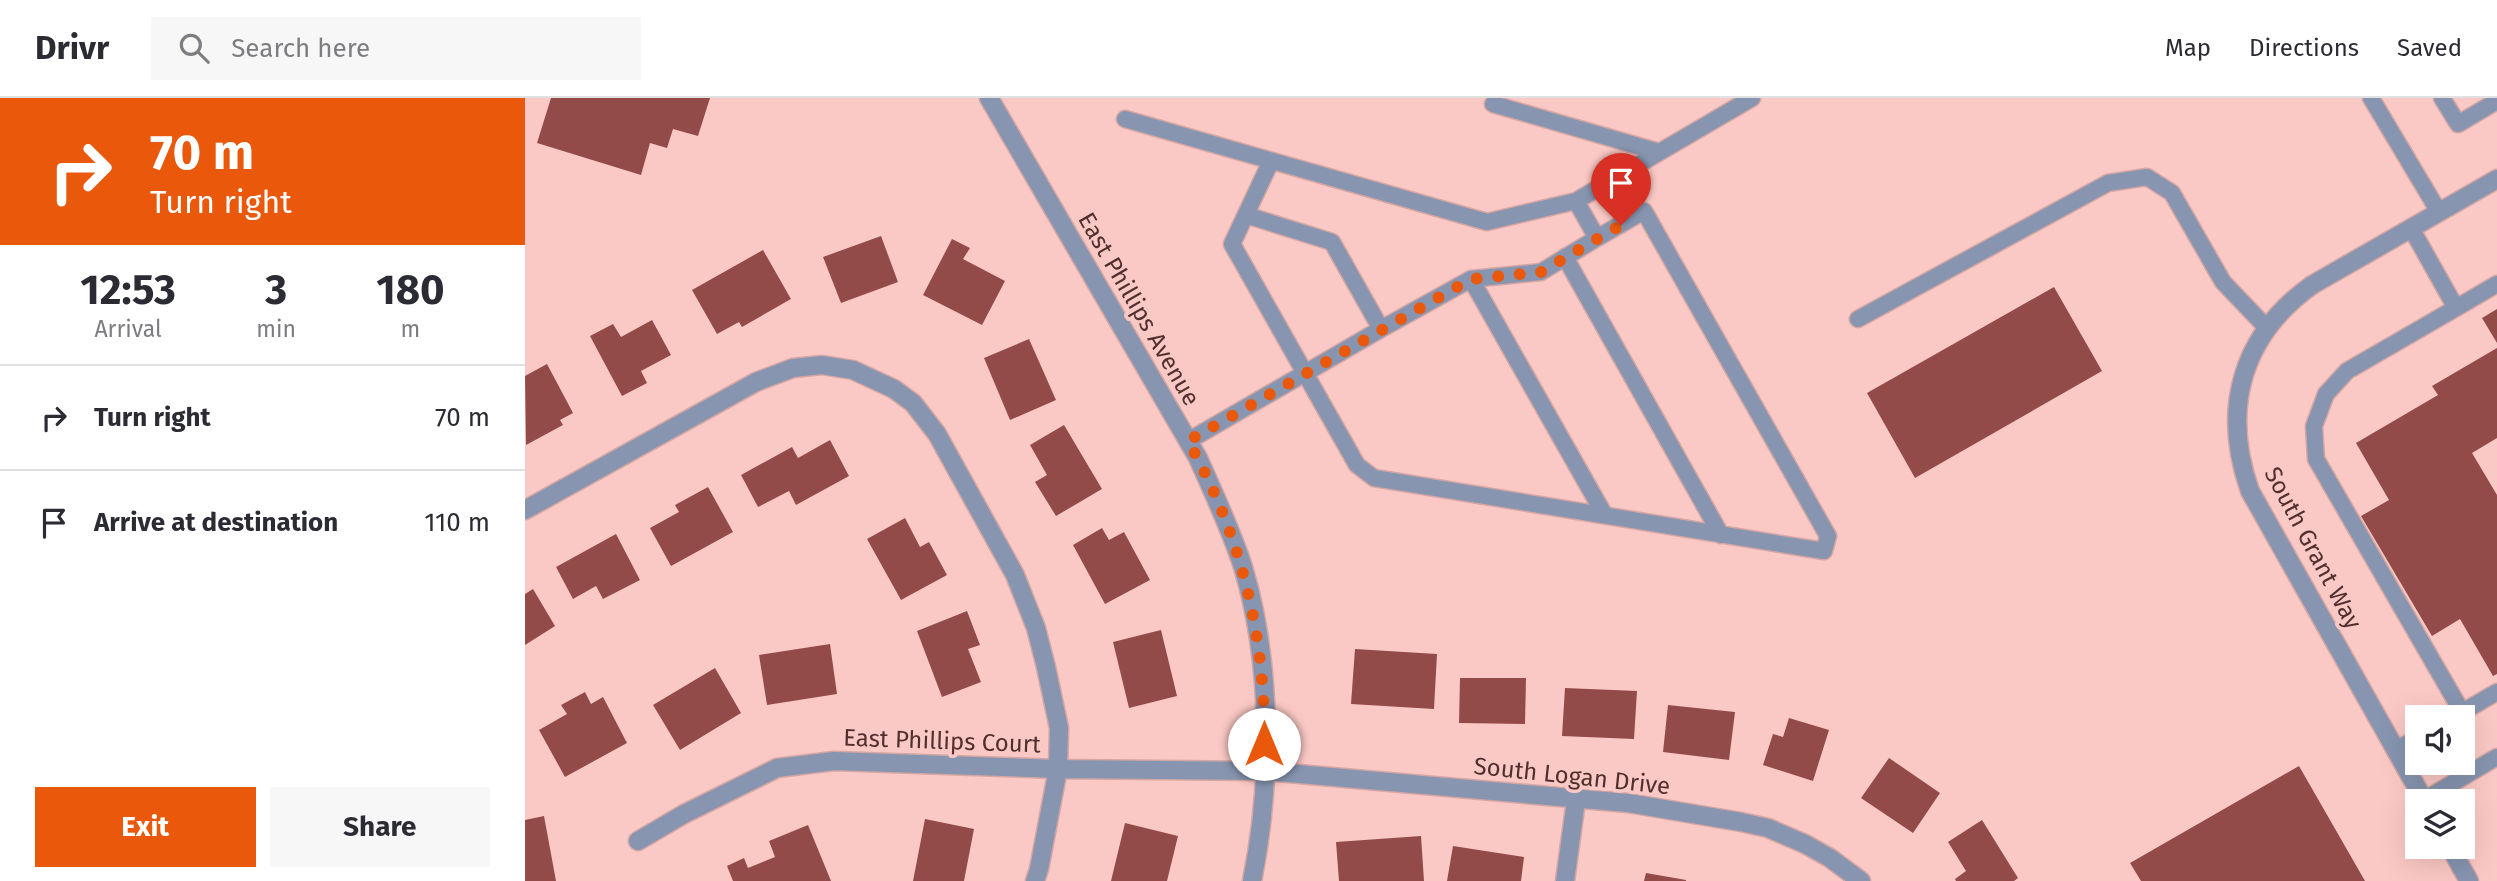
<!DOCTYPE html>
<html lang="en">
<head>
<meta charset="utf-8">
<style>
  body { margin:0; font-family:"Fira Sans",sans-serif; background:#f7f7f7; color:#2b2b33; height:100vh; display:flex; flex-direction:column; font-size:26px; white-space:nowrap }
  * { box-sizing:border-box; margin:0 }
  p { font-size:23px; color:#7c7c81 }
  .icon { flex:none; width:38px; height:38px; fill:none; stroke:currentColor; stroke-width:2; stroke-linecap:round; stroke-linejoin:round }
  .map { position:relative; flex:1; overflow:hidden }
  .sheet { display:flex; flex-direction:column; background:#fff; width:525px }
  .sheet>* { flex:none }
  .hud { background:#ea580c; color:#fff; overflow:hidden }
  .tools { position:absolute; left:1880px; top:607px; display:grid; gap:14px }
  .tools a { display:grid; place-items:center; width:70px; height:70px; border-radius:0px; background:#fff; box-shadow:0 7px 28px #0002; font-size:35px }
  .pin { position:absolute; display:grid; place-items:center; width:60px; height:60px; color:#fff; margin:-72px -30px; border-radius:50% 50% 50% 0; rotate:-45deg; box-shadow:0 0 7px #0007 }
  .pin .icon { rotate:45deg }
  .me { position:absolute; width:77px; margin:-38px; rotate:0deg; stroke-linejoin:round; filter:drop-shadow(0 0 5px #0008) }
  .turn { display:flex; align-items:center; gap:24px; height:147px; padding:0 35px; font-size:32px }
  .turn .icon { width:91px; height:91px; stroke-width:2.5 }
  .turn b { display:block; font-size:49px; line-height:60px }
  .eta { display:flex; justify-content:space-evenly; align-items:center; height:119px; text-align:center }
  .eta b { font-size:42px; font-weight:700; line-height:49px }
  .button { display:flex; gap:14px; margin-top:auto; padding:14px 35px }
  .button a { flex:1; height:80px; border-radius:0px; background:#ea580c; color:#fff; font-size:28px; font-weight:700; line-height:80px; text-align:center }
  .button a+a { background:#f7f7f7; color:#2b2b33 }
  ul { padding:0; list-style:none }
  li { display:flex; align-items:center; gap:21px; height:105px; padding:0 35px; border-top:2px solid #e1e1e2 }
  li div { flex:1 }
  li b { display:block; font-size:26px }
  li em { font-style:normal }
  header { display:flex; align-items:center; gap:42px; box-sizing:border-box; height:98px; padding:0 35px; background:#fff; border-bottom:2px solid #e1e1e2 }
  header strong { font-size:33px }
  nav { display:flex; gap:38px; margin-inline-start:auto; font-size:24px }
  .search { width:490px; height:63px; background:#f7f7f7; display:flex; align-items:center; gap:18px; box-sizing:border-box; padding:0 24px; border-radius:0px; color:#7c7c81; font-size:26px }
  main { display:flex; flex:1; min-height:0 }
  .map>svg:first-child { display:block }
  .building { fill:#924b48 }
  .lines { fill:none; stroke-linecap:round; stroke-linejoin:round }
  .service-casing { stroke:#d5a7a4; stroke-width:19 }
  .minor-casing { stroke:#d5a7a4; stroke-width:21 }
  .tertiary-casing { stroke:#d5a7a4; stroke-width:21 }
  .service { stroke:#8795b0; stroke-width:16 }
  .minor { stroke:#8795b0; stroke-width:18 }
  .tertiary { stroke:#8795b0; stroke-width:18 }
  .route { stroke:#ea580c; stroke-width:12; stroke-dasharray:0 21.6 }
  .labels { text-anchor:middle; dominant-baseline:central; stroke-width:7; stroke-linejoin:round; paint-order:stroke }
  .street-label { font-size:24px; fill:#50302e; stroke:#fbc9c5 }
</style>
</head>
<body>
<header>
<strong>Drivr</strong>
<div class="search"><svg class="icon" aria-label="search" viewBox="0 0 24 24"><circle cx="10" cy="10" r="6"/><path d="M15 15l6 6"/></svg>Search here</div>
<nav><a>Map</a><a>Directions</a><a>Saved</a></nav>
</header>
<main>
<section class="sheet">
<div class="hud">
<div class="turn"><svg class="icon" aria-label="right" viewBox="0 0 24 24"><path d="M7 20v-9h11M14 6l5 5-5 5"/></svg><div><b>70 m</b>Turn right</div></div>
</div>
<div class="eta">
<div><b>12:53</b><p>Arrival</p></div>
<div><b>3</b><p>min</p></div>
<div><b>180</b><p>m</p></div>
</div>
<ul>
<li><svg class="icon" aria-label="right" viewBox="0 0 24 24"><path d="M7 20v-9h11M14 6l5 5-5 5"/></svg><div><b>Turn right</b></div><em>70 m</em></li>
<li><svg class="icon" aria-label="arrive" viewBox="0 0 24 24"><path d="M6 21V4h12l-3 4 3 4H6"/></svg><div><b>Arrive at destination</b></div><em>110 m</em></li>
</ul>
<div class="button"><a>Exit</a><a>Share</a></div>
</section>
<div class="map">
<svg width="1972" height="783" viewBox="0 0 1972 783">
  <rect width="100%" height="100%" fill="#fbc9c5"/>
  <path class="building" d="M 26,0 L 185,0 L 173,38 L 148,31 L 142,50 L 125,45 L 116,77 L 12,45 Z
    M 356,138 L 373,184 L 316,205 L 298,159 Z
    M 427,141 L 445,150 L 438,161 L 480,183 L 457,227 L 398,197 Z
    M 238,152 L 266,201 L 217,229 L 214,224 L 192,236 L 167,192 Z
    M 1529,189 L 1577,273 L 1390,380 L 1342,295 Z
    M 1972,211 L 1972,245 L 1957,220 Z
    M 127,222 L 146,257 L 116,273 L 122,285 L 97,298 L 65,238 L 88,226 L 96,239 Z
    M 504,241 L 531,302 L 485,322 L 459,260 Z
    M 1972,250 L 1972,340 L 1947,355 L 1972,397 L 1972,576 L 1968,578 L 1935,521 L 1907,538 L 1836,418 L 1864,402 L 1831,345 L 1913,297 L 1907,288 Z
    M 22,266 L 48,315 L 35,322 L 38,327 L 1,347 L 0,278 Z
    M 539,327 L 577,391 L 531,418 L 510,384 L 522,377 L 505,347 Z
    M 305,342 L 324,378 L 271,407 L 264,393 L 233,409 L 216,377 L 267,349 L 273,360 Z
    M 183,389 L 208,434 L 146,468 L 125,430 L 154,414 L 150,407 Z
    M 380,420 L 395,449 L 404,444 L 422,477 L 376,502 L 342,441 Z
    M 577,430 L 584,442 L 599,434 L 625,482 L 580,506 L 548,447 Z
    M 91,436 L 115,482 L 78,501 L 71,488 L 48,501 L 31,469 Z
    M 8,491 L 30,528 L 0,547 L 0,496 Z
    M 442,513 L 455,547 L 443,551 L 456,584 L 417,599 L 392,533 Z
    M 636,532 L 652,598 L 604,610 L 588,544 Z
    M 305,546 L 312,596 L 242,607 L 234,557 Z
    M 830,551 L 912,556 L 909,611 L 826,606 Z
    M 190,570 L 216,615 L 155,652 L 128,607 Z
    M 935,580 L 1001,580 L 1000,626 L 934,625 Z
    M 1040,590 L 1112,593 L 1109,641 L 1037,638 Z
    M 60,594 L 66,606 L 78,599 L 102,645 L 40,679 L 14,632 L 42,616 L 36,607 Z
    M 1143,607 L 1210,614 L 1204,662 L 1138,654 Z
    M 1264,620 L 1304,632 L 1288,683 L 1238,667 L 1248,636 L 1258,639 Z
    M 1364,660 L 1415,695 L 1388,735 L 1336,700 Z
    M 1774,668 L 1840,783 L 1616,783 L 1605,765 Z
    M 19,718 L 31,783 L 0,783 L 0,722 Z
    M 400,721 L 449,731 L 439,783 L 388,783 Z
    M 1457,722 L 1493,780 L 1489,783 L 1431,783 L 1430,781 L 1441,773 L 1423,744 Z
    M 600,725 L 653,738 L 642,783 L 586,783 Z
    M 283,727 L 306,783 L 208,783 L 202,768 L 219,760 L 223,770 L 250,759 L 244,743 Z
    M 896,738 L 899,783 L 814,783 L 811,744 Z
    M 928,748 L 999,759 L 996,783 L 922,783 Z
    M 1121,775 L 1161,782 L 1161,783 L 1119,783 Z"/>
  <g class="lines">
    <g class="service-casing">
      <path id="service" d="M 1846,0 L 1914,114
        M 1917,0 L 1933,26 L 1972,3
        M 968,6 L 1134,54
        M 600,21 L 962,124 L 1051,103 L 1227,0
        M 746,63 L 707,146 L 832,367 L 849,380 L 1299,453 L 1303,438 L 1119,113 L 1072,140 L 1051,103
        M 1886,130 L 1931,210 L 1972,186
        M 1040,159 L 1196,437
        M 946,181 L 1079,416
        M 1931,210 L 1822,273 L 1801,296 L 1789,328 L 1791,361 L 1937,614
        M 1333,221 L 1583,85 L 1622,79 L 1647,95 L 1698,184 L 1741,229
        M 856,231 L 946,181 L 1016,174 L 1072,140
        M 663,343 L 856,231 L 807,144 L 721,117
        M 1929,619 L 1972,594
        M 1871,652 L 1892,640
        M 1899,702 L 1972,659"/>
    </g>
    <g class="minor-casing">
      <path id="minor" d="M 0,412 L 231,284 L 268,270 L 297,267 L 328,272 L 369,291 L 388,305 L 412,336 L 490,477 L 511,530 L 521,569 L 534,630 L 533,671 L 514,771 L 510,783
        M 1900,704 L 1725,393 C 1696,311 1716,238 1787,187 L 1972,81
        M 113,743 L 159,716 L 252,670 L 309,663 L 533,671 L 739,673 L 1103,705 L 1216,724 L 1243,730 L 1280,746 L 1305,760 L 1336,783
        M 1925,749 L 1944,783
        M 1040,783 L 1051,702"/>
    </g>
    <g class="tertiary-casing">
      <path id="tertiary" d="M 464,0 L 673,360 C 689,396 706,432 718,469 C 747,565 747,685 727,783"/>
    </g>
    <use href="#service" class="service"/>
    <use href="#minor" class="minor"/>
    <use href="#tertiary" class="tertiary"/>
  </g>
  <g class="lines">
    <path class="route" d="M 739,646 C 741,539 716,436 663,343 L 946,181 L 1016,174 L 1096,127"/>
  </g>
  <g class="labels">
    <g class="street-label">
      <text transform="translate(614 211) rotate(60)">East Phillips Avenue</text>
      <text transform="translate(1788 450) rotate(62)">South Grant Way</text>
      <text transform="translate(417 643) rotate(2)">East Phillips Court</text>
      <text transform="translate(1047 678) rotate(6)">South Logan Drive</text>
    </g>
  </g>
</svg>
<div class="tools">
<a><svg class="icon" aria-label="sound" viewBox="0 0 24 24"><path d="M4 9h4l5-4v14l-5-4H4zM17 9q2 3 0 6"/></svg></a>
<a><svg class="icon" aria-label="layers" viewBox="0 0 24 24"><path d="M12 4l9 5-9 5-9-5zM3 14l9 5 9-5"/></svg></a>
</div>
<div class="pin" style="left:1096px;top:127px;background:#d93025"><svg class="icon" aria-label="arrive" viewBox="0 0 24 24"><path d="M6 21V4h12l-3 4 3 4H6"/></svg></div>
<svg class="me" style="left:739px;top:646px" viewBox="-20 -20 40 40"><circle r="19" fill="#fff"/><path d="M0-13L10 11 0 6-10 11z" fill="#ea580c"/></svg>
</div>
</main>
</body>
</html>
